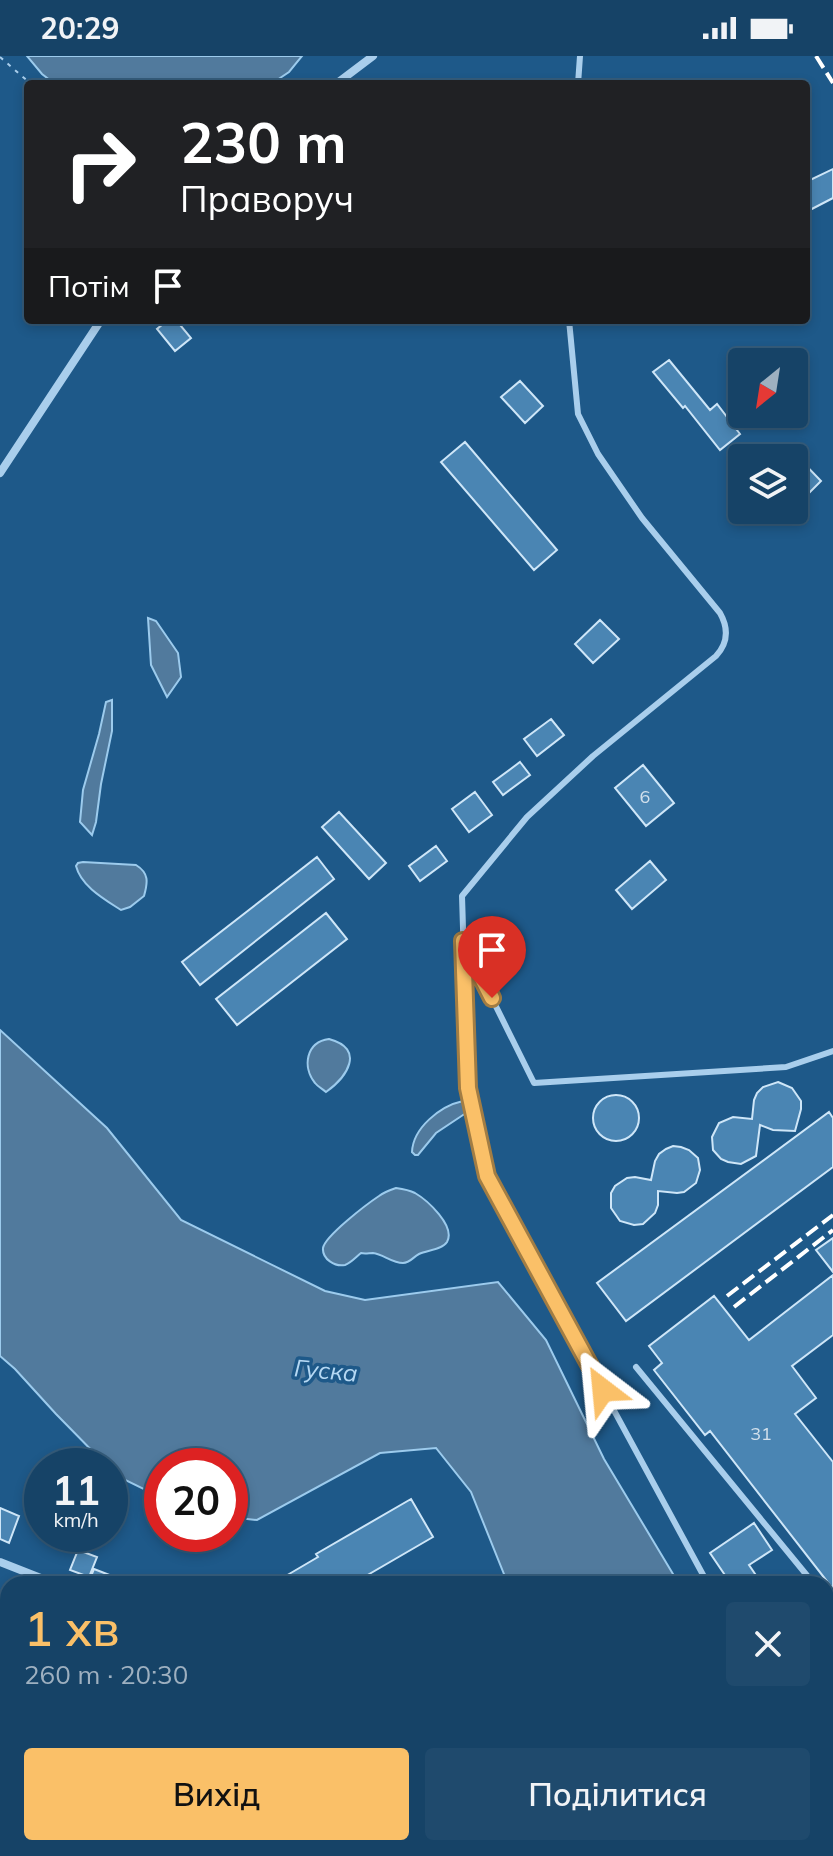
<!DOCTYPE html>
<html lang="uk">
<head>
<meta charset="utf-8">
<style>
  body { margin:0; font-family:Mulish,sans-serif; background:#1f4a6d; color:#f1f3f6; height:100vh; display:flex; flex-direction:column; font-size:30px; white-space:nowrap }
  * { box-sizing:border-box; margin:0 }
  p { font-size:26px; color:#9eb0c0 }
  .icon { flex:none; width:44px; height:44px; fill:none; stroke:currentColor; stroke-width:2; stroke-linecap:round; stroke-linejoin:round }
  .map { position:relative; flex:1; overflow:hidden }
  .side { position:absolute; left:0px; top:1520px; width:834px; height:280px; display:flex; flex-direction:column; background:#164367; border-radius:24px 24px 0 0; box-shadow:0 4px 12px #0003,0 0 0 2px #355c7b }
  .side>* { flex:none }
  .banner { position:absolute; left:24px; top:24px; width:786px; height:244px; border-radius:8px; box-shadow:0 4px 12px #0003,0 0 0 2px #355c7b; background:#202124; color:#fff; overflow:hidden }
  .needle { width:52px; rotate:210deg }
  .tools { position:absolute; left:728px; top:292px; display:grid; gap:16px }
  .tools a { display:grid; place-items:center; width:80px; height:80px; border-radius:8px; background:#164367; box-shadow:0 4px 12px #0003,0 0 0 2px #355c7b; font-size:40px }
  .speed { position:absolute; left:24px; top:1392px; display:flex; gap:16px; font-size:40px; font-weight:700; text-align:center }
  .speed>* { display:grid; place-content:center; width:104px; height:104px; border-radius:50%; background:#164367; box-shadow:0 4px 12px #0003,0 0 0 2px #355c7b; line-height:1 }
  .speed small { font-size:20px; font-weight:400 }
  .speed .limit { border:12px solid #d22; background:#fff; color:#111 }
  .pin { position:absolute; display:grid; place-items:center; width:68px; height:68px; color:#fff; margin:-82px -34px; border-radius:50% 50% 50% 0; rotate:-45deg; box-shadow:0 0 8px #0007 }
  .pin .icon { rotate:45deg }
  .me { position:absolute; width:88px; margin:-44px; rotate:331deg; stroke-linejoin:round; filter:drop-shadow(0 0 6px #0008) }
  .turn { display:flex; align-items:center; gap:28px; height:168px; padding:0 24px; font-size:36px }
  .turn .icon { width:104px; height:104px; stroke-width:2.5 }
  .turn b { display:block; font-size:56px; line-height:68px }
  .then { display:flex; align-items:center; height:76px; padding:0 24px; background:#0003; gap:16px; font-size:30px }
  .round { display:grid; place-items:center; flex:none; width:84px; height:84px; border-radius:8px; background:#1f4a6d }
  .headline { display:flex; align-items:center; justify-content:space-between; height:136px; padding:0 24px }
  h1 { font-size:48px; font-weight:600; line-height:60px; color:#fac068 }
  .action { display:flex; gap:16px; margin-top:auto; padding:16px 24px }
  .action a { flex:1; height:92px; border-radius:8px; background:#fac068; color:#111; font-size:32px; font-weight:600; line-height:92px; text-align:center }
  .action a+a { background:#1f4a6d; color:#f1f3f6 }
  .status { display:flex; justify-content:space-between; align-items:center; height:56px; padding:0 40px; background:#164367; direction:ltr }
  .status svg { height:22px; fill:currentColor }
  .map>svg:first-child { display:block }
  .water { fill:#517a9d; stroke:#9ccbed; stroke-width:2 }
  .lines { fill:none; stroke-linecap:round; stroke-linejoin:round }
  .river { stroke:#517a9d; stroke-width:24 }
  .building { fill:#4a85b3; stroke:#cee6f8; stroke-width:2 }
  .path { stroke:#a9ceec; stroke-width:2; stroke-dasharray:4 6; stroke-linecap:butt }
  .lane { stroke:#a9ceec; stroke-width:6 }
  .street { stroke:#a9ceec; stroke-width:8 }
  .secondary { stroke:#d5e8f9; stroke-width:16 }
  .rail { stroke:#fff; stroke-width:4; stroke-dasharray:14 6; stroke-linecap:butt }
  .route-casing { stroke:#a27d44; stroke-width:20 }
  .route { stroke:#fac068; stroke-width:14 }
  .labels { text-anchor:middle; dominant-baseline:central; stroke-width:7; stroke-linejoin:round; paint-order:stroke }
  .number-label { font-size:18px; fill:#d2e0ec }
  .water-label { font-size:24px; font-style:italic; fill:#b5d8f3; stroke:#1e5989 }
</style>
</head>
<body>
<div class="status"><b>20:29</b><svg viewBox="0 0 49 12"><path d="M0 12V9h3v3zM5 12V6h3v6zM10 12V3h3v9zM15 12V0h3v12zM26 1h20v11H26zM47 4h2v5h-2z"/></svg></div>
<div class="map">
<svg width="833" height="1800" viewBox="0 0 833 1800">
  <rect width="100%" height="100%" fill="#1e5989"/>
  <path class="water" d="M 27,0 L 302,0 L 289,16 L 271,28 L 55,28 L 42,18 Z
    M 148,562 L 156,565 L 178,597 L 181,621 L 167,641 L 151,609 Z
    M 112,644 L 112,675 L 101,728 L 96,766 L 92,779 L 80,766 L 83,734 L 99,678 L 106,646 Z
    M 83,806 L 136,809 C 149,817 148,826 144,840 L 130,851 L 121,854 C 104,843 81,830 76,810 L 78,807 Z
    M 0,974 L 107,1072 L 181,1164 L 325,1235 L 365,1244 L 498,1226 L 546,1284 L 604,1403 L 679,1528 L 508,1528 L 471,1436 L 436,1392 L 380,1397 L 257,1464 L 230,1461 L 230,1410 L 162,1410 L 162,1442 L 117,1420 L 110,1413 L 110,1410 L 107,1410 L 56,1358 L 15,1313 L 0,1300 Z
    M 329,983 C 366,993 347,1021 326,1036 C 323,1033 318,1031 315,1027 C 302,1011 306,986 329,983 Z
    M 463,1045 L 468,1046 L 470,1050 L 469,1055 L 436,1077 L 418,1099 L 415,1099 L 412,1096 C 413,1072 440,1050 463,1045 Z
    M 396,1132 C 403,1133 409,1134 415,1137 C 427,1144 456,1170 447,1186 C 442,1194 427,1194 419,1198 C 413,1201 410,1207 403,1207 C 392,1207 383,1198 373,1197 C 369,1197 365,1198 361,1197 C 356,1201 351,1207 345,1209 C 335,1211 322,1203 323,1192 C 325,1180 367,1148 379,1140 C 384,1136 390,1134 396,1132 Z"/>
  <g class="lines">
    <path class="river" d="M 513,1800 L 528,1792"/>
  </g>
  <path class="building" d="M 833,113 L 833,142 L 806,156 L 806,126 Z
    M 168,264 L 176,264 L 191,282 L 175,295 L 157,273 Z
    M 669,304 L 710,354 L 717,348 L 740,378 L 720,394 L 685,350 L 683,352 L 653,316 Z
    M 520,325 L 543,350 L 525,367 L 501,341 Z
    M 465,386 L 557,494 L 534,514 L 441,406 Z
    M 794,397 L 821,425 L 804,442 L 794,431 Z
    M 600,564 L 619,583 L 593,607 L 575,588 Z
    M 551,663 L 564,679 L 537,700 L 524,683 Z
    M 520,706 L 530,719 L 503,739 L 493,726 Z
    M 643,709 L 674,747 L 646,770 L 615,732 Z
    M 475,736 L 492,759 L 469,776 L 452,753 Z
    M 339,756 L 386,807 L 369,823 L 322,771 Z
    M 436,790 L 447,805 L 420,825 L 409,810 Z
    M 317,801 L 334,823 L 200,929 L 182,906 Z
    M 650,805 L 666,824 L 632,853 L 616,834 Z
    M 326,857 L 347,883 L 237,969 L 216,943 Z
    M 778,1026 L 792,1032 L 801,1045 L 801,1053 L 795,1075 L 773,1074 L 760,1069 L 756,1100 L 741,1108 L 728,1106 L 721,1103 L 713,1094 L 712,1081 L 719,1067 L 733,1061 L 752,1063 L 754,1044 L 757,1037 L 763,1031 Z
    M593 1062a23 23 0 1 1 46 0a23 23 0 1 1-46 0Z
    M 829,1056 L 833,1062 L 833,1111 L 626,1265 L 597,1227 Z
    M 673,1090 L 681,1091 L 689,1094 L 698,1102 L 700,1114 L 696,1127 L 684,1136 L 677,1137 L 658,1135 L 658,1149 L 655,1157 L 643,1168 L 634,1169 L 620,1165 L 611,1152 L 611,1137 L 615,1130 L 627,1122 L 635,1121 L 651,1124 L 655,1105 L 659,1098 L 666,1093 Z
    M 833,1182 L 833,1216 L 816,1194 Z
    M 833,1219 L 833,1279 L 792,1310 L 816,1342 L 795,1358 L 833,1406 L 833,1533 L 710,1375 L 705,1379 L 654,1314 L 662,1307 L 649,1290 L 714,1240 L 749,1284 Z
    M 411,1443 L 433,1481 L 352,1528 L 288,1528 L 284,1521 L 318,1501 L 316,1498 Z
    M 0,1452 L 19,1460 L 9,1487 L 0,1483 Z
    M 754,1467 L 772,1494 L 749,1509 L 762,1528 L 731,1528 L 710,1497 Z
    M 78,1494 L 97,1501 L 89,1521 L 70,1514 Z
    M 94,1513 L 130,1527 L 130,1528 L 88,1528 Z"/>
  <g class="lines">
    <path class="path" d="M 0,1 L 31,28"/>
    <path class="lane" d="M 578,28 L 580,0
      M 569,264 L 578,358 L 598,398 L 642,462 L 720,557 C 729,573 728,587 716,600 L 593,700 L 527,761 L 462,840 L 468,1032 L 487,1120 L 708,1528
      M 465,888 L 534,1027 L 786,1011 L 833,995
      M 636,1311 L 814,1528
      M 826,1542 L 833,1551"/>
    <path class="street" d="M 336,28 L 373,0
      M 0,417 L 101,264
      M 0,1506 L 56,1528
      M 0,1771 L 8,1751
      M 649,1792 L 651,1800
      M 106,1800 L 110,1792
      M 585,1800 L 610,1792"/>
    <path class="secondary" d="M 0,1677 L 8,1677
      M 826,1686 L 833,1685"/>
    <path class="rail" d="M 816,0 L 833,27
      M 727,1240 L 833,1159
      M 734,1251 L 833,1174"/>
  </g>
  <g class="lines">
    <g class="route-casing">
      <path id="route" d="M 492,942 L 463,885 L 468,1032 L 487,1120 L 603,1334"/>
    </g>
    <use href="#route" class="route"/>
  </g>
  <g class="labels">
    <g class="number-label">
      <text x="645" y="740">6</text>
      <text x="761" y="1377">31</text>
    </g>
    <g class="water-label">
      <text transform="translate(326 1314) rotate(5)">Гуска</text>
    </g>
  </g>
</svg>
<div class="tools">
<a><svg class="needle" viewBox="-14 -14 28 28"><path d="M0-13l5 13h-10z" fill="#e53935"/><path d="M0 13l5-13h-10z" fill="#9eb0c0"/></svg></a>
<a><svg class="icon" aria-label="layers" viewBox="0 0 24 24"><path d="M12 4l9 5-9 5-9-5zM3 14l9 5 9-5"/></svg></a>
</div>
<div class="speed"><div>11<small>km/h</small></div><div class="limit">20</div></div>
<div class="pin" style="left:492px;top:942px;background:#d93025"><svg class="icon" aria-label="arrive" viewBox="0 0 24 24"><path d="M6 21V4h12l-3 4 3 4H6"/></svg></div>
<svg class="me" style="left:603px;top:1334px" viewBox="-20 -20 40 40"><path d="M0-17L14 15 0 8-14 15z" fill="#fac068" stroke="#fff" stroke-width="4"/></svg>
<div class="banner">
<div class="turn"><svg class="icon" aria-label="right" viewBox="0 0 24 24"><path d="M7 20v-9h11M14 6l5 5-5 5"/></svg><div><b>230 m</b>Праворуч</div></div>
<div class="then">Потім<svg class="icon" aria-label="arrive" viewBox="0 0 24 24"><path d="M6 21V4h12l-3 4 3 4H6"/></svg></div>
</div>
<section class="side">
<div class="headline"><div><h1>1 хв</h1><p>260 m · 20:30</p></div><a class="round"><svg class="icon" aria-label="close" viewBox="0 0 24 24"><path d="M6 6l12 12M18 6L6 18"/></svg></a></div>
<div class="action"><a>Вихід</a><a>Поділитися</a></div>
</section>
</div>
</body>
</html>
